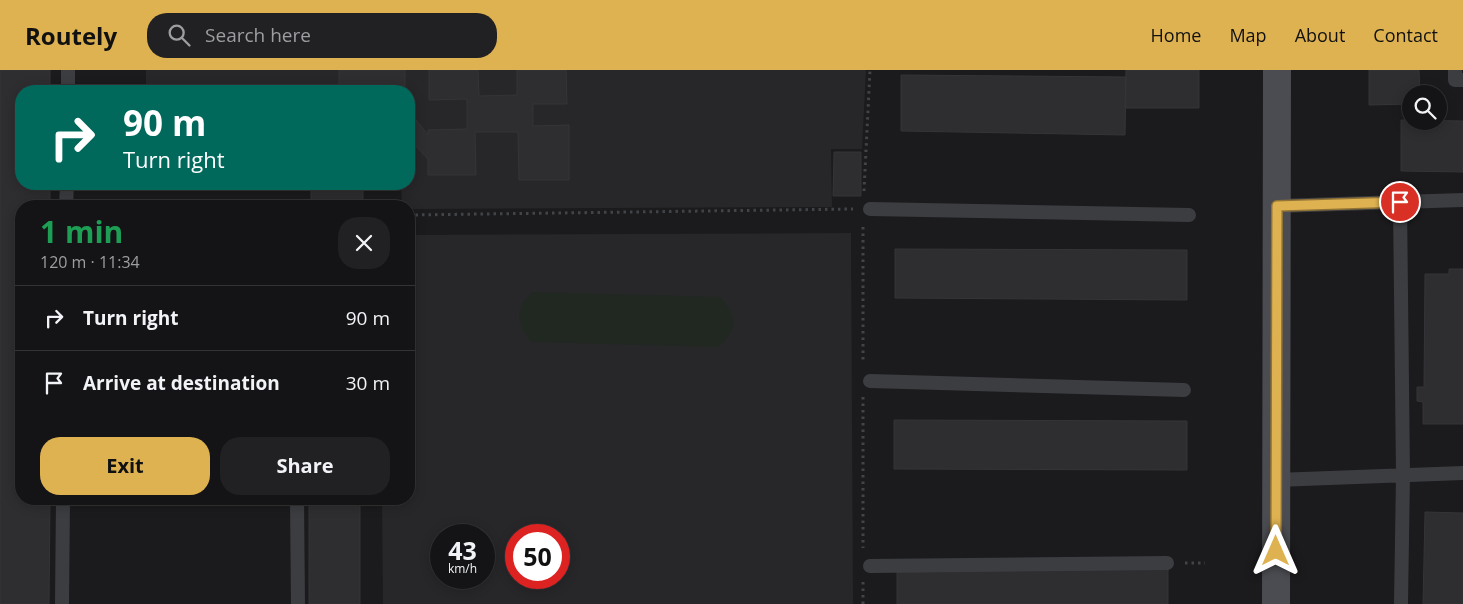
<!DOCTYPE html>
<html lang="en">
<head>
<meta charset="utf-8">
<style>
  body { margin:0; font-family:"Open Sans",sans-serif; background:#212123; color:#f1f3f6; height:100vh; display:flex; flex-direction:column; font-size:19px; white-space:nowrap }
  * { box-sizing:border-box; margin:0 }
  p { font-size:16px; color:#9d9ea1 }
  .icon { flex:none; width:28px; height:28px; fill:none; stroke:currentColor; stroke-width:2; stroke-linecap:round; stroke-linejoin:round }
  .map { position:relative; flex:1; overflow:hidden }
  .panel { position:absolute; left:15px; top:130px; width:400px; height:305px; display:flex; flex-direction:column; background:#141416; border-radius:20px; box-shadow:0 2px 12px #0003,0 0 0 1px #333335 }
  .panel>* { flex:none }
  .top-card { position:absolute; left:15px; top:15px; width:400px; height:105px; border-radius:20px; box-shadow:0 2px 12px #0003,0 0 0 1px #333335; background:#00695c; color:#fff; overflow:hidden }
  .tools { position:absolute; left:1402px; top:15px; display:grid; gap:10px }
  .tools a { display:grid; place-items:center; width:45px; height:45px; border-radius:50%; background:#141416; box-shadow:0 2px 12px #0003,0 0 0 1px #333335; font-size:25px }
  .speed { position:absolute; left:430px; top:454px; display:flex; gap:10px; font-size:25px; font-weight:700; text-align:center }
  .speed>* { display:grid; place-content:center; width:65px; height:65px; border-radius:50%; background:#141416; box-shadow:0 2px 12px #0003,0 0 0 1px #333335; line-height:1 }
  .speed small { font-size:12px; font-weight:400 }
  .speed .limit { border:8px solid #d22; background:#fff; color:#111 }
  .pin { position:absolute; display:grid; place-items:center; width:42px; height:42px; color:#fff; margin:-21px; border:2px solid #fff; border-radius:50%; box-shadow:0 1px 5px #0007 }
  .me { position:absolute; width:55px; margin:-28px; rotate:0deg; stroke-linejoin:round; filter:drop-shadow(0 0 4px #0008) }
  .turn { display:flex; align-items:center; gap:18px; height:105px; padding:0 25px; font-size:22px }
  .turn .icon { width:65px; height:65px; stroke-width:2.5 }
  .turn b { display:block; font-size:35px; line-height:42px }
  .round { display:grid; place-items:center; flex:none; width:52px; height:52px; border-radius:20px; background:#212123 }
  .overview { display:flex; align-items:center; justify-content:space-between; height:85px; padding:0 25px }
  h1 { font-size:30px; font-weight:700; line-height:38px; color:#1e9e55 }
  .cta { display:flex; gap:10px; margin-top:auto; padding:10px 25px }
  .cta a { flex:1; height:58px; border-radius:20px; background:#dfb251; color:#111; font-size:20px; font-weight:700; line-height:58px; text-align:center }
  .cta a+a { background:#212123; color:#f1f3f6 }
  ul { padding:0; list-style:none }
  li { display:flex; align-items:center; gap:15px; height:65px; padding:0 25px; border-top:1px solid #333335 }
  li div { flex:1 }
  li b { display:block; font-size:19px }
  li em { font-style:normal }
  header { display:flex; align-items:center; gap:30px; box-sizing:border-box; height:70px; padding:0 25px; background:#dfb251; color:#111 }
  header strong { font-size:24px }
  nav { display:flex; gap:28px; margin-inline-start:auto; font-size:18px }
  .search { width:350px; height:45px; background:#212123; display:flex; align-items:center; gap:12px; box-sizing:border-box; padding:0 18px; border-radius:20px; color:#9d9ea1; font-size:19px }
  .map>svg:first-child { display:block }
  .built { fill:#27272a; fill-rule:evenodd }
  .green { fill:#212822 }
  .building { fill:#2e2e31; stroke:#353539 }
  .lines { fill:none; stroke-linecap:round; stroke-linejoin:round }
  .path { stroke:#424448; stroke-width:3; stroke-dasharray:2.5 4; stroke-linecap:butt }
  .service { stroke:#3c3d41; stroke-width:14 }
  .secondary { stroke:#4b4c51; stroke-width:28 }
  .route-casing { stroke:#917435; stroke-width:12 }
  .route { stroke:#dfb251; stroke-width:9 }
</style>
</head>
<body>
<header>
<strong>Routely</strong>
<div class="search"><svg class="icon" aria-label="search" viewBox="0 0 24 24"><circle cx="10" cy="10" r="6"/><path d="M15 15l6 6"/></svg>Search here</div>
<nav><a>Home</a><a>Map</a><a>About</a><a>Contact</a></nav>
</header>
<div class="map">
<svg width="1463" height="534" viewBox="0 0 1463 534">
  <rect width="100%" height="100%" fill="#1b1b1d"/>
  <path class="built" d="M 146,0 L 866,0 L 862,79 L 831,79 L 832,137 L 409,139 L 409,136 L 402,136 L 401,114 L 409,114 L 409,21 L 146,21 Z
    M 851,163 L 853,534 L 383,534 L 382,429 L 409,429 L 409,334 L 415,334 L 414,165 ZM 441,465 L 484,465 L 484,508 L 441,508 ZM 516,465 L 559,465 L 559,508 L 516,508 Z"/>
  <path class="green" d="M 532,222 L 720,227 C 738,246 738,259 719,277 L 531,272 C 516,252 514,240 532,222 Z"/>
  <path class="building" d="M 0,0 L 50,0 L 50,21 L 21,21 L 21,114 L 50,114 L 50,136 L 21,136 L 21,429 L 50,429 L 49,534 L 0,534 Z
    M 339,0 L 405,0 L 405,21 L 339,21 Z
    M 429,0 L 478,0 L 479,26 L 517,25 L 517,0 L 566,0 L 567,34 L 533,34 L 533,56 L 569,55 L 569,110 L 519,110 L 518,62 L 475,62 L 476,105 L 428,105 L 428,89 L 409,69 L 409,41 L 428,65 L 428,60 L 467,59 L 467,29 L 429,30 Z
    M 1126,0 L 1199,0 L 1199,38 L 1125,38 Z
    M 1369,0 L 1419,0 L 1420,24 L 1411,24 L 1411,34 L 1369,35 Z
    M 901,5 L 1126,7 L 1125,65 L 901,61 Z
    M 1401,50 L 1463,51 L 1463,102 L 1401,101 Z
    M 834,82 L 861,82 L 861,126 L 833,126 Z
    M 311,114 L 363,114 L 363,136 L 311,136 Z
    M 895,179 L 1187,180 L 1187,230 L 895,228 Z
    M 1449,199 L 1463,199 L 1463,354 L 1423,354 L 1423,332 L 1417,331 L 1417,317 L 1424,317 L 1425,204 L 1449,204 Z
    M 894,350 L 1187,351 L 1187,400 L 894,399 Z
    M 309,429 L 360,429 L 360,534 L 309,534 Z
    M 1425,442 L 1463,443 L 1463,534 L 1423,534 Z
    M 1168,499 L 1168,534 L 897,534 L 897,502 Z"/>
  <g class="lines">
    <path class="path" d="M 864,121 L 870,0
      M 409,145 L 853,139
      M 863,157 L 863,293
      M 863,327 L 863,478
      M 1185,493 L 1205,493
      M 863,512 L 863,534"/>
    <path class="service" d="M 1455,0 L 1455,10 L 1463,10
      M 68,21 L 68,0
      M 1400,132 L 1403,405 L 1401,534
      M 66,136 L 67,114
      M 1277,136 L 1463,130
      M 870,139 L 1189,145
      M 870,311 L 1184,320
      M 1276,410 L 1463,403
      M 297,429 L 298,534
      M 870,496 L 1167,493
      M 62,534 L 63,429"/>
    <path class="secondary" d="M 1276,534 L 1277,0"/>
  </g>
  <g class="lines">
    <g class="route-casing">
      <path id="route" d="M 1276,481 L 1277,136 L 1400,132"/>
    </g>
    <use href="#route" class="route"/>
  </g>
</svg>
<div class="tools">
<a><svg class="icon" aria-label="search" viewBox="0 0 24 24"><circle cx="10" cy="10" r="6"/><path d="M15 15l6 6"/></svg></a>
</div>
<div class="speed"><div>43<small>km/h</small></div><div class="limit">50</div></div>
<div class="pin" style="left:1400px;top:132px;background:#d93025"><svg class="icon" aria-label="arrive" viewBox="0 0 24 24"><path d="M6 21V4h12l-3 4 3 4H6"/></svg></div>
<svg class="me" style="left:1276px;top:481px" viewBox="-20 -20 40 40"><path d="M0-17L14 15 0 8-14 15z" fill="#dfb251" stroke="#fff" stroke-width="4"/></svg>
<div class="top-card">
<div class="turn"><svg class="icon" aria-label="right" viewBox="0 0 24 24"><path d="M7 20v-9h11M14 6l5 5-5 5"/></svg><div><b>90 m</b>Turn right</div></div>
</div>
<section class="panel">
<div class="overview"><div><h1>1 min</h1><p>120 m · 11:34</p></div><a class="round"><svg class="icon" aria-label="close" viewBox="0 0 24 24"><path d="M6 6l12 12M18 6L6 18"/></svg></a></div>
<ul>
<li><svg class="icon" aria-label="right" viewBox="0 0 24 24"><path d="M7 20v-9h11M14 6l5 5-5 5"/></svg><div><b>Turn right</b></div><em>90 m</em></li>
<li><svg class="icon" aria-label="arrive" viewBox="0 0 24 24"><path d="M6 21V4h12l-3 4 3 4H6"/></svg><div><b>Arrive at destination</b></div><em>30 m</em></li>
</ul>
<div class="cta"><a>Exit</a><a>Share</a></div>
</section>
</div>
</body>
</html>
